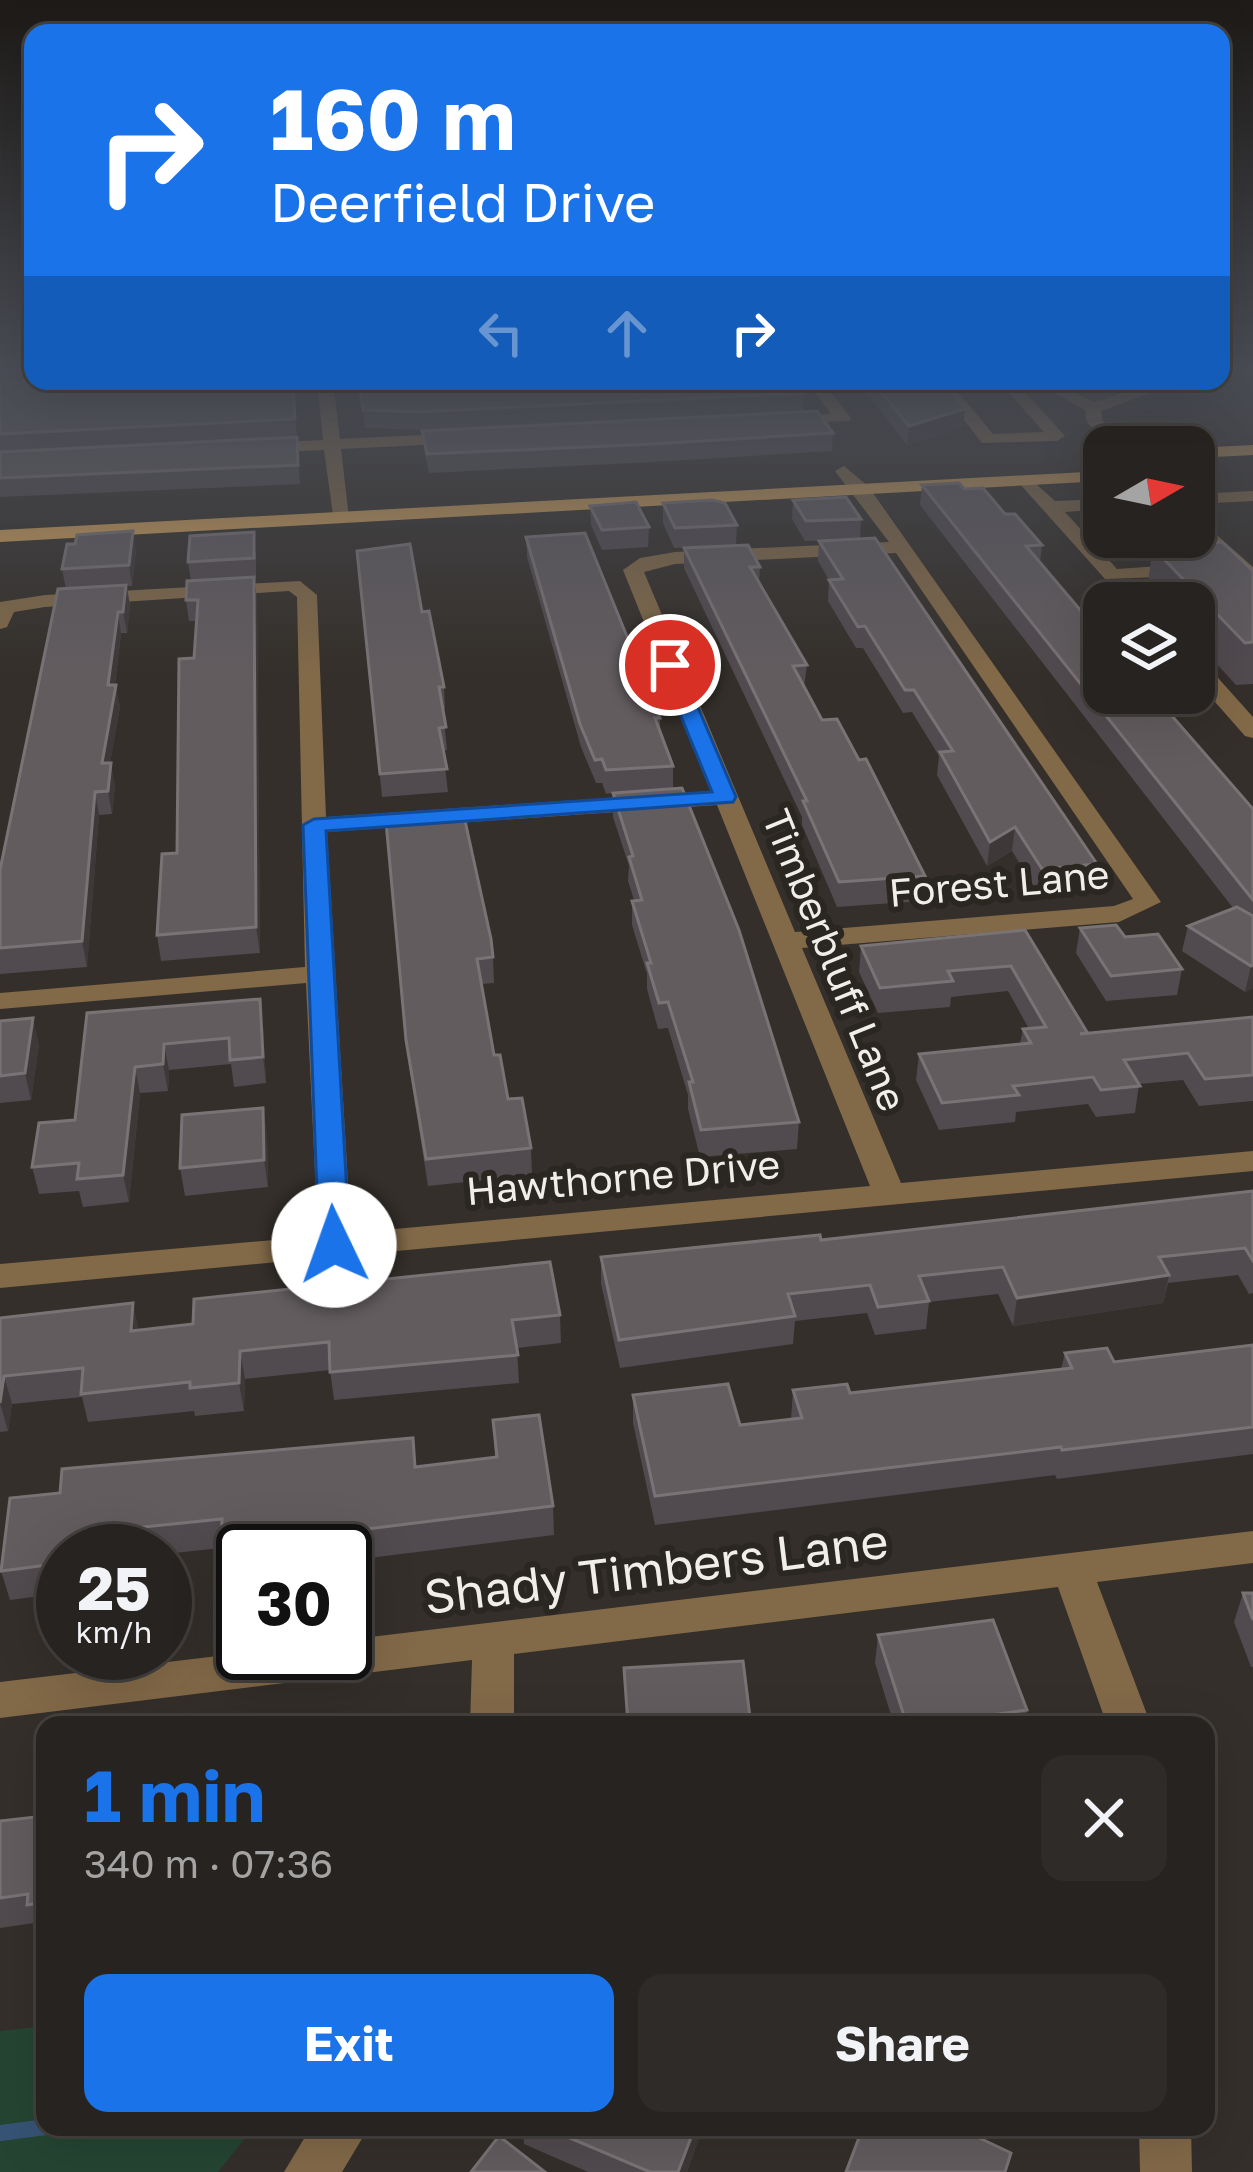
<!DOCTYPE html>
<html lang="en">
<head>
<meta charset="utf-8">
<style>
  body { margin:0; font-family:"Golos Text",sans-serif; background:#2f2b29; color:#f1f3f6; height:100vh; display:flex; flex-direction:column; font-size:45px; white-space:nowrap }
  * { box-sizing:border-box; margin:0 }
  p { font-size:39px; color:#a4a4a5 }
  .icon { flex:none; width:66px; height:66px; fill:none; stroke:currentColor; stroke-width:2; stroke-linecap:round; stroke-linejoin:round }
  .map { position:relative; flex:1; overflow:hidden }
  .sheet { position:absolute; left:36px; top:1716px; width:1179px; height:420px; display:flex; flex-direction:column; background:#272320; border-radius:24px; box-shadow:0 12px 48px #0002,0 0 0 3px #43403e }
  .sheet>* { flex:none }
  .banner { position:absolute; left:24px; top:24px; width:1206px; height:366px; border-radius:24px; box-shadow:0 12px 48px #0002,0 0 0 3px #43403e; background:#1a73e8; color:#fff; overflow:hidden }
  .needle { width:78px; rotate:81deg }
  .controls { position:absolute; left:1083px; top:426px; display:grid; gap:24px }
  .controls a { display:grid; place-items:center; width:132px; height:132px; border-radius:24px; background:#272320; box-shadow:0 12px 48px #0002,0 0 0 3px #43403e; font-size:60px }
  .speed { position:absolute; left:36px; top:1524px; display:flex; gap:24px; font-size:60px; font-weight:700; text-align:center }
  .speed>* { display:grid; place-content:center; width:156px; height:156px; border-radius:50%; background:#272320; box-shadow:0 12px 48px #0002,0 0 0 3px #43403e; line-height:1 }
  .speed small { font-size:30px; font-weight:400 }
  .speed .limit { border:6px solid #111; border-radius:18px; background:#fff; color:#111 }
  .pin { position:absolute; display:grid; place-items:center; width:102px; height:102px; color:#fff; margin:-51px; border:6px solid #fff; border-radius:50%; box-shadow:0 3px 12px #0007 }
  .me { position:absolute; width:132px; margin:-66px; rotate:357deg; stroke-linejoin:round; filter:drop-shadow(0 0 9px #0008) }
  .turn { display:flex; align-items:center; gap:42px; height:252px; padding:0 48px; font-size:54px }
  .turn .icon { width:156px; height:156px; stroke-width:2.5 }
  .turn b { display:block; font-size:84px; line-height:102px }
  .lanes { display:flex; align-items:center; height:114px; padding:0 48px; background:#0003; justify-content:center; gap:60px; direction:ltr }
  .lanes .off { opacity:.35 }
  .round { display:grid; place-items:center; flex:none; width:126px; height:126px; border-radius:24px; background:#2f2b29 }
  .summary { display:flex; align-items:center; justify-content:space-between; height:204px; padding:0 48px }
  h1 { font-size:72px; font-weight:700; line-height:90px; color:#1a73e8 }
  .primary-button { display:flex; gap:24px; margin-top:auto; padding:24px 48px }
  .primary-button a { flex:1; height:138px; border-radius:24px; background:#1a73e8; color:#fff; font-size:48px; font-weight:700; line-height:138px; text-align:center }
  .primary-button a+a { background:#2f2b29; color:#f1f3f6 }
  .map>svg:first-child { display:block }
  .green { fill:#254532 }
  .lines { fill:none; stroke-linecap:round; stroke-linejoin:round }
  .stream { stroke:#375375; stroke-width:16 }
  .minor { fill:#826948; fill-rule:evenodd }
  .major { fill:#d2a059; fill-rule:evenodd }
  .wall { fill:#514a4f }
  .shaded-wall { fill:#3e3839 }
  .building { fill:#625c5f; stroke:#797375; stroke-width:3 }
  .route { fill:#1a73e8; stroke:#114b97; stroke-width:3 }
  .labels { text-anchor:middle; dominant-baseline:central; stroke-width:12; stroke-linejoin:round; paint-order:stroke }
  .street-label { font-size:39px; fill:#f1eeea; stroke:#2a2620 }
  .near-street-label { font-size:48px; fill:#f1eeea; stroke:#2a2620 }
</style>
</head>
<body>
<div class="map">
<svg width="1253" height="2172" viewBox="0 0 1253 2172">
  <rect width="100%" height="100%" fill="#342f2a"/>
  <path class="green" d="M 45,2026 L 45,2127 L 254,2127 L 218,2172 L 0,2172 L 0,2031 Z"/>
  <g class="lines">
    <path class="stream" d="M 0,2133 L 46,2127"/>
    <path class="minor" d="M 317,381 L 333,381 L 340,439 L 461,433 L 469,438 L 461,443 L 341,449 L 349,518 L 334,522 L 324,450 L 258,453 L 250,448 L 258,443 L 323,440 Z
      M 806,381 L 822,381 L 851,418 L 849,421 L 779,424 L 779,418 L 785,416 L 831,414 Z
      M 933,381 L 949,381 L 993,434 L 1044,432 L 998,381 L 1015,381 L 1065,436 L 1057,441 L 982,443 Z
      M 1032,381 L 1052,381 L 1094,402 L 1160,381 L 1184,381 L 1101,411 L 1103,421 L 1127,447 L 1110,447 L 1087,422 L 1085,410 Z
      M 844,466 L 868,486 L 1161,902 L 1119,922 L 802,948 L 901,1183 L 1253,1151 L 1253,1171 L 0,1288 L 0,1264 L 318,1236 L 306,983 L 0,1009 L 0,993 L 305,967 L 297,597 L 289,591 L 45,607 L 14,612 L 7,627 L 0,629 L 0,602 L 45,595 L 300,581 L 317,595 L 326,817 L 712,791 L 623,570 L 640,558 L 675,552 L 889,542 L 835,471 ZM 896,553 L 1133,899 L 1114,906 L 795,932 L 644,572 L 675,564 ZM 717,805 L 870,1186 L 351,1233 L 327,832 Z
      M 1026,475 L 1055,501 L 1104,499 L 1104,509 L 1065,512 L 1117,569 L 1188,564 L 1198,570 L 1188,576 L 1105,579 L 1020,484 L 1017,480 Z
      M 1253,491 L 1253,501 L 1194,504 L 1194,494 Z
      M 1194,515 L 1253,567 L 1253,584 L 1194,530 Z
      M 1194,659 L 1202,660 L 1253,717 L 1253,738 L 1245,736 L 1194,678 Z
      M 1253,1531 L 1253,1563 L 1097,1582 L 1151,1725 L 1107,1725 L 1058,1587 L 514,1654 L 514,1725 L 470,1725 L 472,1660 L 0,1718 L 0,1682 L 243,1653 L 345,1653 L 345,1640 Z
      M 311,2127 L 369,2127 L 342,2172 L 284,2172 Z
      M 1139,2127 L 1191,2127 L 1192,2172 L 1140,2172 Z"/>
    <path class="major" d="M 1253,445 L 1253,455 L 1194,458 L 1194,448 Z
      M 1104,471 L 1104,481 L 0,542 L 0,530 Z"/>
  </g>
  <path class="wall" d="M 0,371 L 33,371 L 33,381 L 0,382 Z
    M 293,381 L 300,484 L 0,497 L 0,383 Z
    M 358,381 L 804,393 L 803,411 L 419,430 L 365,428 Z
    M 857,381 L 919,381 L 928,391 L 965,409 L 963,427 L 907,445 Z
    M 422,431 L 833,433 L 832,451 L 653,462 L 429,473 L 424,449 Z
    M 922,485 L 964,489 L 1005,514 L 1042,545 L 1040,563 L 1253,809 L 1253,988 L 1245,992 L 1182,951 L 1188,926 L 1233,908 L 920,505 Z
    M 793,500 L 861,519 L 860,539 L 805,541 L 792,519 Z
    M 663,503 L 737,525 L 736,545 L 674,548 L 663,523 Z
    M 590,506 L 649,527 L 648,547 L 602,550 L 591,525 Z
    M 526,537 L 660,718 L 660,730 L 673,766 L 673,789 L 799,1122 L 797,1149 L 700,1157 L 688,1109 L 688,1095 L 668,1028 L 658,1029 L 647,989 L 647,974 L 632,925 L 632,901 L 634,900 L 628,881 L 629,866 L 613,817 L 613,793 L 606,794 L 602,783 L 596,783 L 581,747 L 527,557 Z
    M 819,541 L 1097,864 L 1093,889 L 1038,893 L 1012,851 L 987,866 L 937,775 L 939,756 L 912,712 L 903,713 L 863,648 L 856,648 L 828,601 L 829,580 L 818,561 Z
    M 684,548 L 760,567 L 759,584 L 807,665 L 804,687 L 822,720 L 925,876 L 922,901 L 837,907 L 802,825 L 802,817 L 684,568 Z
    M 1153,548 L 1253,571 L 1253,684 L 1236,685 L 1194,639 L 1194,603 L 1161,603 L 1147,588 Z
    M 136,551 L 132,586 L 127,586 L 130,606 L 127,633 L 121,633 L 115,685 L 120,707 L 110,763 L 115,786 L 112,814 L 99,815 L 87,967 L 0,974 L 0,870 L 66,589 L 62,569 Z
    M 357,551 L 422,612 L 444,687 L 445,709 L 443,709 L 447,750 L 443,750 L 448,792 L 382,797 Z
    M 256,552 L 256,579 L 254,579 L 257,598 L 260,953 L 161,961 L 157,935 L 177,853 L 194,658 L 197,621 L 189,621 L 186,600 L 191,581 L 188,562 Z
    M 386,822 L 493,957 L 494,983 L 481,984 L 494,1055 L 508,1099 L 531,1148 L 532,1175 L 428,1186 L 409,1066 Z
    M 1080,928 L 1125,937 L 1182,969 L 1177,995 L 1106,1001 L 1076,953 Z
    M 1025,930 L 1086,1034 L 1253,1017 L 1253,1101 L 1199,1106 L 1183,1080 L 1139,1084 L 1135,1113 L 1096,1117 L 1088,1104 L 1016,1112 L 1015,1122 L 939,1130 L 916,1080 L 919,1054 L 1020,1044 L 1023,1029 L 1029,1029 L 1008,991 L 951,997 L 950,1007 L 878,1013 L 859,972 L 861,946 Z
    M 87,1013 L 263,1025 L 266,1083 L 234,1087 L 231,1064 L 169,1070 L 168,1091 L 140,1093 L 129,1202 L 83,1207 L 79,1191 L 39,1194 L 32,1167 L 75,1120 Z
    M 0,1021 L 39,1044 L 31,1100 L 0,1103 Z
    M 263,1108 L 267,1135 L 268,1187 L 185,1196 L 180,1168 Z
    M 1253,1191 L 1253,1293 L 1249,1294 L 1238,1275 L 1168,1283 L 1163,1303 L 1013,1326 L 998,1294 L 929,1302 L 926,1329 L 875,1335 L 867,1313 L 795,1321 L 793,1344 L 620,1368 L 601,1284 L 601,1257 L 821,1240 Z
    M 560,1315 L 561,1343 L 517,1348 L 519,1383 L 334,1400 L 330,1370 L 245,1379 L 244,1411 L 195,1416 L 194,1411 L 88,1422 L 82,1397 L 12,1404 L 8,1431 L 0,1432 L 0,1318 L 139,1330 Z
    M 1253,1345 L 1253,1454 L 1057,1479 L 1055,1475 L 655,1525 L 633,1423 L 633,1395 L 740,1425 L 791,1419 L 793,1390 L 850,1393 L 1061,1369 L 1065,1353 L 1114,1362 Z
    M 493,1420 L 553,1506 L 554,1535 L 345,1561 L 345,1551 L 243,1551 L 243,1574 L 226,1576 L 221,1548 L 165,1554 L 165,1551 L 63,1551 L 63,1593 L 10,1600 L 1,1571 L 60,1493 L 416,1467 L 495,1457 Z
    M 1243,1593 L 1253,1593 L 1253,1667 L 1251,1667 L 1234,1622 Z
    M 878,1635 L 1027,1710 L 1024,1725 L 894,1725 L 875,1663 Z
    M 45,1763 L 45,1932 L 37,1933 L 34,1923 L 0,1928 L 0,1821 L 36,1817 Z
    M 523,2127 L 703,2127 L 687,2172 L 588,2172 L 524,2144 Z"/>
  <path class="shaded-wall" d="M 965,409 L 963,427 L 907,445 L 909,426 Z
    M 133,531 L 136,551 L 132,586 L 129,565 Z
    M 254,577 L 257,598 L 260,953 L 256,927 Z
    M 126,585 L 130,606 L 127,633 L 123,612 Z
    M 118,612 L 121,633 L 113,700 L 116,685 L 120,707 L 106,787 L 102,763 L 108,685 Z
    M 111,763 L 115,786 L 112,814 L 108,791 Z
    M 95,792 L 99,815 L 87,967 L 82,941 Z
    M 1015,827 L 1012,851 L 987,866 L 990,842 Z
    M 1253,965 L 1253,988 L 1245,992 L 1251,966 Z
    M 260,999 L 263,1025 L 266,1083 L 263,1057 Z
    M 33,1018 L 39,1044 L 31,1100 L 25,1073 Z
    M 164,1044 L 169,1070 L 168,1091 L 163,1064 Z
    M 135,1067 L 140,1093 L 129,1202 L 123,1175 Z
    M 263,1108 L 267,1135 L 268,1187 L 264,1160 Z
    M 1169,1275 L 1163,1303 L 1013,1326 L 1017,1298 Z
    M 133,1303 L 139,1331 L 131,1331 Z
    M 240,1351 L 245,1379 L 244,1411 L 239,1383 Z
    M 4,1376 L 12,1404 L 8,1431 L 0,1403 Z
    M 114,1530 L 119,1551 L 112,1551 Z
    M 695,2127 L 703,2127 L 687,2172 L 678,2172 Z"/>
  <path class="building" d="M 41,381 L 293,381 L 295,419 L 0,434 L 0,383 Z
    M 359,381 L 795,381 L 804,393 L 418,412 L 363,410 Z
    M 872,381 L 919,381 L 928,391 L 952,392 L 965,409 L 909,426 Z
    M 817,411 L 833,433 L 653,444 L 427,454 L 422,431 Z
    M 297,437 L 298,465 L 0,478 L 0,452 Z
    M 959,483 L 964,489 L 983,488 L 1005,514 L 1015,514 L 1042,545 L 1026,546 L 1104,638 L 1104,693 L 1152,693 L 1253,809 L 1253,900 L 922,485 Z
    M 846,497 L 861,519 L 806,521 L 793,500 Z
    M 712,500 L 725,503 L 737,525 L 675,528 L 663,503 Z
    M 636,502 L 649,527 L 602,530 L 590,506 Z
    M 133,531 L 129,565 L 62,569 L 67,544 L 75,544 L 77,535 Z
    M 254,532 L 254,558 L 188,562 L 190,536 Z
    M 585,533 L 660,718 L 655,718 L 673,766 L 606,770 L 602,759 L 595,760 L 580,724 L 526,537 Z
    M 875,538 L 1097,864 L 1042,869 L 1015,827 L 990,842 L 940,752 L 953,751 L 914,690 L 905,690 L 865,626 L 858,627 L 829,580 L 843,579 L 819,541 Z
    M 1222,542 L 1253,571 L 1253,642 L 1245,643 L 1153,548 Z
    M 410,544 L 422,612 L 429,611 L 444,687 L 439,687 L 446,727 L 439,728 L 447,769 L 380,774 L 357,551 Z
    M 748,545 L 760,567 L 750,567 L 807,665 L 793,666 L 822,720 L 837,719 L 859,760 L 866,759 L 925,876 L 839,882 L 803,801 L 807,801 L 684,548 Z
    M 254,577 L 256,927 L 157,935 L 162,854 L 177,853 L 179,659 L 194,658 L 198,600 L 186,600 L 187,581 Z
    M 126,585 L 123,612 L 118,612 L 108,685 L 116,685 L 102,763 L 111,763 L 108,791 L 95,792 L 82,941 L 0,948 L 0,870 L 58,589 Z
    M 682,788 L 739,930 L 799,1122 L 701,1130 L 689,1082 L 693,1082 L 668,1002 L 659,1003 L 647,963 L 651,963 L 632,901 L 642,900 L 629,857 L 633,856 L 613,793 Z
    M 464,816 L 491,939 L 493,957 L 477,959 L 494,1055 L 500,1055 L 508,1099 L 522,1098 L 531,1148 L 426,1159 L 406,1040 L 386,822 Z
    M 1237,907 L 1253,916 L 1253,965 L 1251,966 L 1188,926 Z
    M 1116,925 L 1125,937 L 1158,934 L 1182,969 L 1111,976 L 1080,928 Z
    M 1025,930 L 1087,1032 L 1080,1034 L 1253,1017 L 1253,1075 L 1205,1079 L 1188,1053 L 1124,1060 L 1140,1086 L 1101,1090 L 1093,1077 L 1013,1086 L 1019,1095 L 942,1103 L 919,1054 L 1031,1043 L 1023,1029 L 1046,1027 L 1011,966 L 948,971 L 953,981 L 880,988 L 861,946 Z
    M 260,999 L 263,1057 L 230,1060 L 229,1038 L 164,1044 L 163,1064 L 135,1067 L 123,1175 L 77,1179 L 79,1163 L 32,1167 L 39,1123 L 75,1120 L 87,1013 Z
    M 33,1018 L 25,1073 L 0,1076 L 0,1021 Z
    M 263,1108 L 264,1160 L 180,1168 L 182,1115 Z
    M 1253,1191 L 1253,1261 L 1245,1248 L 1159,1257 L 1169,1275 L 1017,1298 L 1003,1267 L 919,1276 L 929,1301 L 878,1307 L 870,1285 L 788,1294 L 795,1316 L 619,1340 L 601,1257 L 820,1235 L 821,1240 Z
    M 550,1262 L 560,1315 L 512,1320 L 518,1355 L 330,1372 L 329,1342 L 240,1351 L 239,1383 L 190,1388 L 190,1382 L 81,1394 L 83,1368 L 4,1376 L 0,1403 L 0,1318 L 133,1303 L 131,1331 L 193,1324 L 194,1299 Z
    M 1253,1345 L 1253,1427 L 1062,1450 L 1061,1447 L 655,1496 L 633,1395 L 728,1384 L 740,1425 L 802,1418 L 793,1390 L 847,1384 L 850,1393 L 1072,1368 L 1065,1353 L 1107,1348 L 1114,1362 Z
    M 539,1415 L 553,1506 L 221,1547 L 222,1519 L 114,1530 L 112,1551 L 63,1551 L 63,1563 L 1,1571 L 10,1498 L 60,1493 L 62,1469 L 413,1438 L 415,1467 L 497,1457 L 493,1420 Z
    M 1243,1593 L 1253,1593 L 1253,1620 Z
    M 993,1620 L 1027,1710 L 919,1725 L 907,1725 L 878,1635 Z
    M 743,1661 L 751,1725 L 628,1725 L 624,1668 Z
    M 346,1720 L 346,1725 L 308,1725 Z
    M 41,1763 L 45,1763 L 45,1902 L 27,1905 L 28,1894 L 0,1898 L 0,1821 L 36,1817 Z
    M 544,2127 L 695,2127 L 678,2172 L 650,2172 Z
    M 863,2127 L 956,2127 L 1011,2153 L 1005,2172 L 846,2172 Z
    M 499,2136 L 545,2172 L 471,2172 Z"/>
  <linearGradient id="sky" x2="0" y2="1"><stop stop-color="#1d1a17"/><stop offset="0.55" stop-color="#4a4d55"/><stop offset="1" stop-color="#4a4d55" stop-opacity="0"/></linearGradient>
  <rect width="1253" height="675" fill="url(#sky)"/>
  <path class="route" d="M 663,661 L 680,665 L 736,797 L 733,802 L 326,831 L 350,1245 L 334,1255 L 324,1252 L 319,1245 L 303,825 L 314,819 L 712,792 L 660,665 Z"/>
  <g class="labels">
    <g class="street-label">
      <text transform="translate(999 883) rotate(-5)">Forest Lane</text>
      <text transform="translate(835 960) rotate(68)">Timberbluff Lane</text>
      <text transform="translate(623 1177) rotate(-5)">Hawthorne Drive</text>
    </g>
    <g class="near-street-label">
      <text transform="translate(656 1568) rotate(-7)">Shady Timbers Lane</text>
    </g>
  </g>
</svg>
<div class="controls">
<a><svg class="needle" viewBox="-14 -14 28 28"><path d="M0-13l5 13h-10z" fill="#e53935"/><path d="M0 13l5-13h-10z" fill="#a4a4a5"/></svg></a>
<a><svg class="icon" aria-label="layers" viewBox="0 0 24 24"><path d="M12 4l9 5-9 5-9-5zM3 14l9 5 9-5"/></svg></a>
</div>
<div class="speed"><div>25<small>km/h</small></div><div class="limit">30</div></div>
<div class="pin" style="left:670px;top:665px;background:#d93025"><svg class="icon" aria-label="arrive" viewBox="0 0 24 24"><path d="M6 21V4h12l-3 4 3 4H6"/></svg></div>
<svg class="me" style="left:334px;top:1245px" viewBox="-20 -20 40 40"><circle r="19" fill="#fff"/><path d="M0-13L10 11 0 6-10 11z" fill="#1a73e8"/></svg>
<div class="banner">
<div class="turn"><svg class="icon" aria-label="right" viewBox="0 0 24 24"><path d="M7 20v-9h11M14 6l5 5-5 5"/></svg><div><b>160 m</b>Deerfield Drive</div></div>
<div class="lanes"><svg class="icon off" aria-label="left" viewBox="0 0 24 24"><path d="M17 20v-9H6M10 6l-5 5 5 5"/></svg><svg class="icon off" aria-label="ahead" viewBox="0 0 24 24"><path d="M12 20V5M6 11l6-6 6 6"/></svg><svg class="icon" aria-label="right" viewBox="0 0 24 24"><path d="M7 20v-9h11M14 6l5 5-5 5"/></svg></div>
</div>
<section class="sheet">
<div class="summary"><div><h1>1 min</h1><p>340 m · 07:36</p></div><a class="round"><svg class="icon" aria-label="close" viewBox="0 0 24 24"><path d="M6 6l12 12M18 6L6 18"/></svg></a></div>
<div class="primary-button"><a>Exit</a><a>Share</a></div>
</section>
</div>
</body>
</html>
